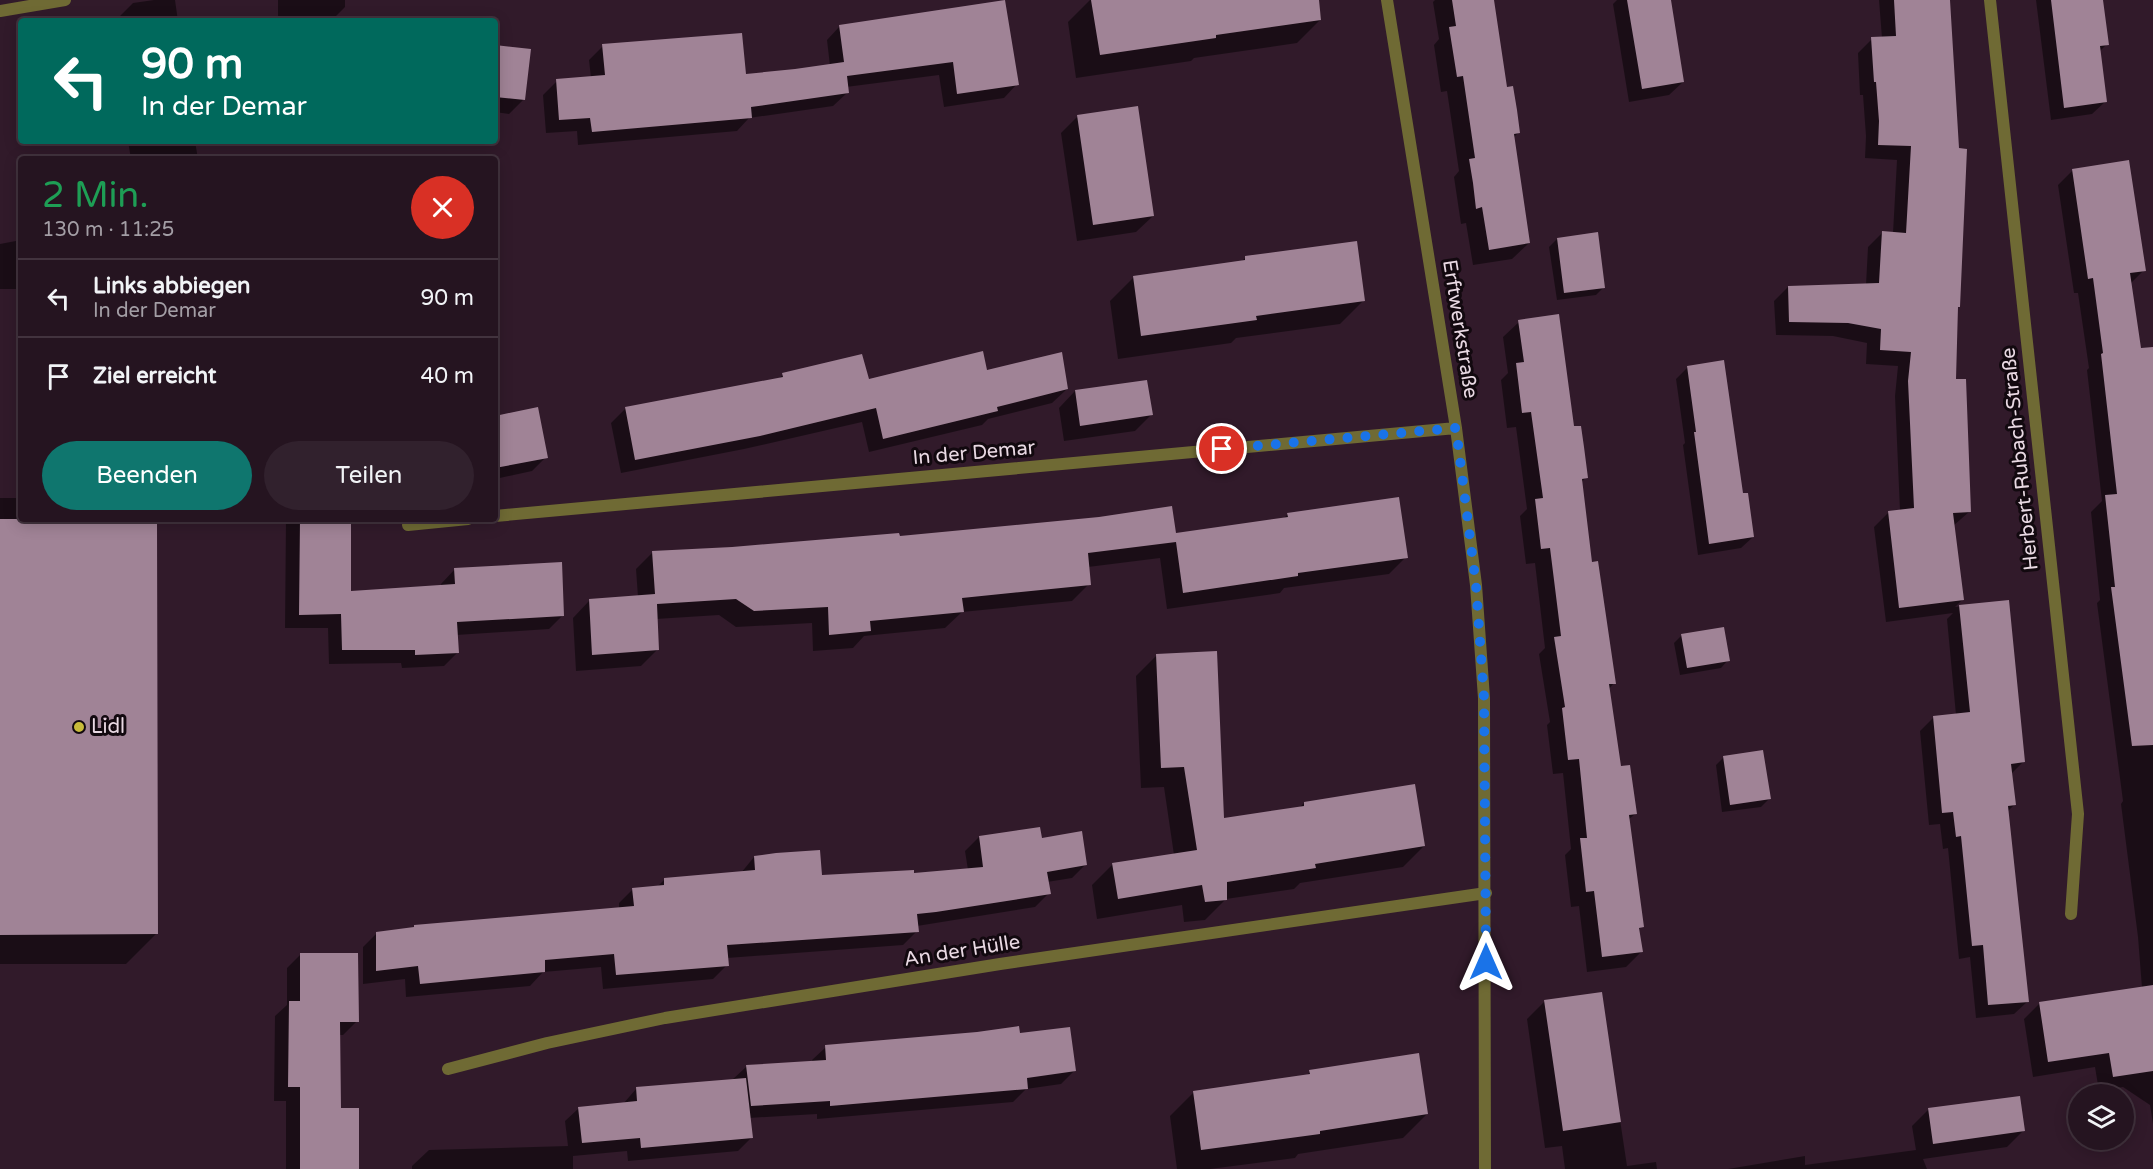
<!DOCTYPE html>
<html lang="de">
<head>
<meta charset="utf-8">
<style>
  body { margin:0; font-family:"Varela Round",sans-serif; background:#31212d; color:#f1f3f6; height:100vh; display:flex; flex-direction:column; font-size:22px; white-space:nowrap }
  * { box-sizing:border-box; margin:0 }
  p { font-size:20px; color:#a39ea5 }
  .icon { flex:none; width:33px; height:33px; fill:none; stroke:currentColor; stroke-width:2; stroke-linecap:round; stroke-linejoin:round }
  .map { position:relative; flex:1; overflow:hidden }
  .drawer { position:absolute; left:18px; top:156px; width:480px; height:366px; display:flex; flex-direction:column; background:#251420; border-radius:6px; box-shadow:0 3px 15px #0003,0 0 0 2px #42333e }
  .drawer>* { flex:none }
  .hud { position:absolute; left:18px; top:18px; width:480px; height:126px; border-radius:6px; box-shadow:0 3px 15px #0003,0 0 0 2px #42333e; background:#00695c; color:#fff; overflow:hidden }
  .fabs { position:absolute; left:2068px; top:1084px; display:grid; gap:12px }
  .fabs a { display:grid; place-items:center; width:66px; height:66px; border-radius:50%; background:#251420; box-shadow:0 3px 15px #0003,0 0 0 2px #42333e; font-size:30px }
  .pin { position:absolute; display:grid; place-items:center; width:51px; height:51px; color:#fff; margin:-26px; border:3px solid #fff; border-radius:50%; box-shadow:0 2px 6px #0007 }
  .me { position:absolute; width:66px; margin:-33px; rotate:0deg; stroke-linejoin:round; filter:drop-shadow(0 0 4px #0008) }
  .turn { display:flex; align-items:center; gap:21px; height:126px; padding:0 24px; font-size:27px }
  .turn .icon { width:78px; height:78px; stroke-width:2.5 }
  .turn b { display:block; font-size:42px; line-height:51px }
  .round { display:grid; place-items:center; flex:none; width:63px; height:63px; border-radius:32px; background:#31212d }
  .overview { display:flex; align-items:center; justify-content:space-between; height:102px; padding:0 24px }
  h1 { font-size:36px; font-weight:600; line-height:45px; color:#1e9e55 }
  .action { display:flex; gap:12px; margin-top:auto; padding:12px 24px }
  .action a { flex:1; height:69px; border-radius:36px; background:#0f766e; color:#fff; font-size:24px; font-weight:600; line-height:69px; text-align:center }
  .action a+a { background:#31212d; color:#f1f3f6 }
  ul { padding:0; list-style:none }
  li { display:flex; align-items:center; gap:18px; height:78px; padding:0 24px; border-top:2px solid #42333e }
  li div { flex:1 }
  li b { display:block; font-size:22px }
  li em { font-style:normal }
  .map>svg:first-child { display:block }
  .shadow { fill:#0007 }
  .building { fill:#a08396 }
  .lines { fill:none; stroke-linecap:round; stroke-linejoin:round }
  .street { stroke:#6f6a34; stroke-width:12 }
  .route { stroke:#1a73e8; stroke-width:10; stroke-dasharray:0 18 }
  .poi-dot { fill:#c8bb3b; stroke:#12090f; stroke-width:2 }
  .labels { text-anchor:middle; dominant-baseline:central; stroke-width:6; stroke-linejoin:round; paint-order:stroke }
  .street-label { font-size:20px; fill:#e9d9e3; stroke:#12090f }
  .poi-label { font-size:20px; fill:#e9d9e3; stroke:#12090f; text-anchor:start }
</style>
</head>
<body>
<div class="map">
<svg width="2153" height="1169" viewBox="0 0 2153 1169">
  <rect width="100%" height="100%" fill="#311a2a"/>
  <path class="shadow" d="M 154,0 L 175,0 L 178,21 L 118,21 L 118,18 L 133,3 Z
    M 278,0 L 345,0 L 345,7 L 331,21 L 278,21 Z
    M 1090,0 L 1318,0 L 1321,19 L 1297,43 L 1194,58 L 1191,61 L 1076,78 L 1068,22 Z
    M 1435,0 L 1492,0 L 1506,89 L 1518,133 L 1513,138 L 1529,243 L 1512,259 L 1473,265 L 1466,223 L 1461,224 L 1454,177 L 1459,171 L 1447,91 L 1441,92 L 1434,45 L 1439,39 L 1433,2 Z
    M 1617,0 L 1669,0 L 1683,82 L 1669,95 L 1629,102 L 1613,4 Z
    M 1879,0 L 1948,0 L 1959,306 L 1956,309 L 1954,380 L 1969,512 L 1953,526 L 1962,600 L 1955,607 L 2007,601 L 2023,762 L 2011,774 L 2014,805 L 2007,812 L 2028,1001 L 2014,1014 L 1976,1018 L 1970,957 L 1959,959 L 1948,848 L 1943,849 L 1940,824 L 1929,825 L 1920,731 L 1934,717 L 1956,715 L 1947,619 L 1953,613 L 1886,622 L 1874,527 L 1888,513 L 1900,511 L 1895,396 L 1898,366 L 1866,364 L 1867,343 L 1833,336 L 1776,335 L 1774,301 L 1788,287 L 1866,285 L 1868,247 L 1882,233 L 1893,233 L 1897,160 L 1865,158 L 1866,136 L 1863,95 L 1860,95 L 1858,53 L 1872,39 L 1882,38 Z
    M 2036,0 L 2102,0 L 2107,44 L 2099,52 L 2106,101 L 2092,114 L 2051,120 Z
    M 1004,2 L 1017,84 L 1004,98 L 944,107 L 939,75 L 846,87 L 847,93 L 833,106 L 749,118 L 737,131 L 578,145 L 577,131 L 546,133 L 543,95 L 557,81 L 591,78 L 589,60 L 603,46 L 744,76 L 830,66 L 827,40 L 840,26 Z
    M 495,46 L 523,100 L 509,114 L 495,112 Z
    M 1077,117 L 1153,216 L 1136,232 L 1077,241 L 1061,133 Z
    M 128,141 L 195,141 L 198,159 L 131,159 Z
    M 2073,170 L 2144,270 L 2130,284 L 2139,350 L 2153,348 L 2153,1124 L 2150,1105 L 2123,1087 L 2099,1091 L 2095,1067 L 2033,1077 L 2024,1019 L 2039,1004 L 2142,988 L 2138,937 L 2121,804 L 2123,801 L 2097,603 L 2100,600 L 2091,512 L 2102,501 L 2087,370 L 2089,368 L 2078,293 L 2074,293 L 2058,185 Z
    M 1557,239 L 1604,287 L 1596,295 L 1557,300 L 1549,247 Z
    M 21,240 L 21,289 L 0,289 L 0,241 L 0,244 Z
    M 1245,258 L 1364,300 L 1340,324 L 1236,338 L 1231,343 L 1118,359 L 1110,301 L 1134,277 L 1241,262 Z
    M 1519,322 L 1573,428 L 1586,477 L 1581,483 L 1591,564 L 1614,683 L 1609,689 L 1620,768 L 1635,814 L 1628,820 L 1642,926 L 1638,930 L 1641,952 L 1626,967 L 1587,972 L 1579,906 L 1571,907 L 1565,855 L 1571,849 L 1563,773 L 1553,774 L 1547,725 L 1550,722 L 1539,654 L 1545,648 L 1535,563 L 1526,564 L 1520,516 L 1527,509 L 1516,427 L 1507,428 L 1501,380 L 1508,373 L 1503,337 Z
    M 1688,367 L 1741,495 L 1753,537 L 1741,548 L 1698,555 L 1683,445 L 1685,443 L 1676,379 Z
    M 986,372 L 1067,389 L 1052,403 L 988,419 L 982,425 L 869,452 L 862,422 L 744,449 L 621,473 L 611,423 L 625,409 L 777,380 L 783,375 L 868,381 Z
    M 1075,391 L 1151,415 L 1135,431 L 1064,441 L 1059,408 Z
    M 495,417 L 546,457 L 532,471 L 495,479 Z
    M 0,498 L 21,498 L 21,519 L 156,519 L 157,933 L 126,964 L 0,964 Z
    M 1288,514 L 1406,557 L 1389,574 L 1284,588 L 1280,593 L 1167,609 L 1160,558 L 1088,567 L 1089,584 L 1072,601 L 962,612 L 945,628 L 864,636 L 853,648 L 813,651 L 812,623 L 736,627 L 719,615 L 656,619 L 658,649 L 641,666 L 576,671 L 573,618 L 589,601 L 638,597 L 636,569 L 653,552 L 898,538 L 1174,534 L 1283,519 Z
    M 286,519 L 349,519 L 349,592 L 441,587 L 441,584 L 455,569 L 563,615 L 549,629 L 456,635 L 458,652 L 444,666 L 402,668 L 401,663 L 329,664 L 328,628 L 285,628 Z
    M 1682,635 L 1728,660 L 1721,668 L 1680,675 L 1674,643 Z
    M 1157,655 L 1223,820 L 1299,808 L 1304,803 L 1424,846 L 1403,867 L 1300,883 L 1294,889 L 1226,899 L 1205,920 L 1184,922 L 1182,905 L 1097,919 L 1092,885 L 1113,864 L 1174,855 L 1164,787 L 1141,788 L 1136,676 Z
    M 1724,757 L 1769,799 L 1761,807 L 1722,812 L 1716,765 Z
    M 979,837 L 1040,839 L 1086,864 L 1072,878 L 1047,882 L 1049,893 L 1035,907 L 917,926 L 917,931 L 903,945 L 727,958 L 727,965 L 713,979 L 603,989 L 601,967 L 543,972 L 530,986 L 406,997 L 405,979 L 363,984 L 363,947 L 377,933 L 412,929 L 415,926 L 619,909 L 619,903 L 633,889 L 657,887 L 664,880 L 741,873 L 754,857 L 821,876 L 913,875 L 968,870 L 965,851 Z
    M 301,954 L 357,1021 L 343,1035 L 338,1035 L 340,1109 L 358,1169 L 286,1169 L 286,1101 L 274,1101 L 275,1016 L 287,1005 L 287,968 Z
    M 1601,994 L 1627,1166 L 1656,1162 L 1657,1169 L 1565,1169 L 1562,1146 L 1545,1148 L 1527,1019 L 1544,1002 Z
    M 1019,1035 L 1074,1071 L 1061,1084 L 1026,1089 L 1013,1102 L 817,1119 L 817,1114 L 749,1118 L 751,1138 L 738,1151 L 628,1161 L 627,1151 L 573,1156 L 573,1169 L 412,1169 L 412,1166 L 429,1150 L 568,1146 L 565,1121 L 579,1108 L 623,1104 L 636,1089 L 732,1080 L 746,1067 L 813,1062 L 812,1060 L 826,1047 Z
    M 1310,1072 L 1427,1114 L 1403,1138 L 1298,1154 L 1295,1158 L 1210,1169 L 1177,1169 L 1170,1116 L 1194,1092 L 1305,1077 Z
    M 1929,1109 L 2023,1131 L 2007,1147 L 1923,1159 L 1927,1169 L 1728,1169 L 1805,1156 L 1805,1165 L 1916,1150 L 1912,1126 Z"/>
  <path class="building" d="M 1005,0 L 1019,85 L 957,94 L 953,62 L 847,76 L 849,93 L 751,107 L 752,118 L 592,132 L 590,118 L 559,120 L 556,79 L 605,75 L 602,44 L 742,33 L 746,74 L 795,69 L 844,62 L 839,25 Z
    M 1091,0 L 1319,0 L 1321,20 L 1216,35 L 1216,38 L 1100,55 Z
    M 1452,0 L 1494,0 L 1507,87 L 1513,86 L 1517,110 L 1520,133 L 1514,134 L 1530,243 L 1489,250 L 1482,207 L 1476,209 L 1473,183 L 1469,159 L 1475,158 L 1463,76 L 1457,77 L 1449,27 L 1456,26 Z
    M 1627,0 L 1671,0 L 1684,82 L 1642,89 Z
    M 1894,0 L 1950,0 L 1959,148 L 1967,149 L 1960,307 L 1958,307 L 1956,379 L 1966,379 L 1971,512 L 1953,513 L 1964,600 L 1899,608 L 1888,511 L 1914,508 L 1908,381 L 1911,352 L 1880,350 L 1881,329 L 1848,323 L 1789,322 L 1788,286 L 1879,283 L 1882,231 L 1906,233 L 1911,146 L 1878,145 L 1879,121 L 1876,82 L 1874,82 L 1871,37 L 1896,36 Z
    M 2051,0 L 2103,0 L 2109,45 L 2100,46 L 2107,102 L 2064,108 Z
    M 495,45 L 531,49 L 525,100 L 495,97 Z
    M 1138,106 L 1154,216 L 1093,225 L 1077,115 Z
    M 2129,160 L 2146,271 L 2130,273 L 2141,348 L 2153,347 L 2153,745 L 2132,746 L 2111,587 L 2115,587 L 2105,495 L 2117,494 L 2101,354 L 2103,353 L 2093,278 L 2088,279 L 2072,169 Z
    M 1598,232 L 1605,288 L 1564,293 L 1557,238 Z
    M 1357,241 L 1365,301 L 1256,316 L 1257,320 L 1141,336 L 1133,276 L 1245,260 L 1245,256 Z
    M 1559,314 L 1574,426 L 1581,426 L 1584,447 L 1588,478 L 1582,479 L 1592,562 L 1598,561 L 1616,684 L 1609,684 L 1621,766 L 1630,765 L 1637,814 L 1629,815 L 1644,927 L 1639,928 L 1643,952 L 1602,957 L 1594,891 L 1586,892 L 1580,838 L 1587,838 L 1579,759 L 1568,760 L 1562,708 L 1565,707 L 1554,637 L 1561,636 L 1550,548 L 1541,549 L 1535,499 L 1543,498 L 1531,412 L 1522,413 L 1516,363 L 1524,362 L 1518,320 Z
    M 983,351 L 987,370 L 1062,352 L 1068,389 L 997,407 L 998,411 L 883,439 L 876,408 L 760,436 L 635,460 L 625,407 L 783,377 L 782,373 L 862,354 L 869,379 Z
    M 1724,360 L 1743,493 L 1748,493 L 1754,537 L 1709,544 L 1694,432 L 1696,432 L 1687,366 Z
    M 1147,380 L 1153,415 L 1080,426 L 1075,390 Z
    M 538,407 L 548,458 L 495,468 L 495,416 Z
    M 1399,497 L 1408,558 L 1298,573 L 1298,576 L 1183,593 L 1176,542 L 1088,553 L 1091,585 L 962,598 L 964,612 L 870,621 L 871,631 L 829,635 L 828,607 L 754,611 L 736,599 L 657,604 L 659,650 L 592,655 L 589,599 L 655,594 L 652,551 L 732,547 L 899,533 L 900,536 L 1099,517 L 1172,506 L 1176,533 L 1288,517 L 1287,513 Z
    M 0,519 L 157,519 L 158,934 L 0,935 Z
    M 300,519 L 351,519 L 351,591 L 455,584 L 454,568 L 562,562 L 564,616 L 457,622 L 459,653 L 415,655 L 415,650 L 342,650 L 341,614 L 299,615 Z
    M 2009,600 L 2025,762 L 2011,764 L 2016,805 L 2008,806 L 2029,1002 L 1988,1005 L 1983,945 L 1972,946 L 1961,836 L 1956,837 L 1953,812 L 1942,813 L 1933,716 L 1970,712 L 1959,605 Z
    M 1724,627 L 1730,661 L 1687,668 L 1681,634 Z
    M 1217,651 L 1224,818 L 1304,806 L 1304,802 L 1415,784 L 1425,846 L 1315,864 L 1316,868 L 1227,882 L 1227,900 L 1205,902 L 1202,885 L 1118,899 L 1112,863 L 1197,850 L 1184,767 L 1161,768 L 1156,654 Z
    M 1763,750 L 1771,799 L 1730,805 L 1723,756 Z
    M 1040,827 L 1042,838 L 1082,831 L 1087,865 L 1047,872 L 1051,894 L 936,912 L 917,914 L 919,932 L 727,945 L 729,966 L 616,975 L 614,954 L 545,960 L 545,972 L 420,984 L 418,966 L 376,971 L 376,932 L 414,927 L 414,925 L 634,906 L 632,888 L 664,885 L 664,878 L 755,870 L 754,856 L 776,853 L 820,850 L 822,875 L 914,870 L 914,873 L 983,867 L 979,836 Z
    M 300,953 L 358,953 L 359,1022 L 340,1022 L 341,1108 L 359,1108 L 359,1169 L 300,1169 L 300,1087 L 288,1087 L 289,1001 L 300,1001 Z
    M 2153,985 L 2153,1071 L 2113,1077 L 2109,1053 L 2048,1062 L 2039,1002 Z
    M 1602,992 L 1621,1122 L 1563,1131 L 1544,1000 Z
    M 1019,1026 L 1020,1033 L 1070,1027 L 1076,1071 L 1027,1078 L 1028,1089 L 830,1106 L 830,1101 L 751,1106 L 746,1065 L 826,1060 L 825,1045 L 977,1032 Z
    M 1419,1053 L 1428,1114 L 1320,1131 L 1320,1134 L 1201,1150 L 1193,1091 L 1310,1074 L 1309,1070 Z
    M 746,1078 L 753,1138 L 641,1148 L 640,1138 L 582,1143 L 578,1107 L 637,1101 L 636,1087 Z
    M 2020,1096 L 2025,1131 L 1933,1144 L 1928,1108 Z"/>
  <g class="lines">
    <path class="street" d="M 1387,0 L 1456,428 L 1476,585 L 1484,698 L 1485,1169
      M 1990,0 L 2078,814 L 2071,914
      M 0,11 L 65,0
      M 495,516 L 1456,428
      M 408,525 L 468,519
      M 448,1069 L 547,1043 L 665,1018 L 1000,964 L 1486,893"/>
  </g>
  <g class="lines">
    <path class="route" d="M 1222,449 L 1456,428 L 1476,585 L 1484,698 L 1486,962"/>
  </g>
  <circle class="poi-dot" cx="79" cy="727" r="6"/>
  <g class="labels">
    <g class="street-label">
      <text transform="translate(1460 329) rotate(81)">Erftwerkstraße</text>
      <text transform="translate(974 453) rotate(-5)">In der Demar</text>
      <text transform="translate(2020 459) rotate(-96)">Herbert-Rubach-Straße</text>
      <text transform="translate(962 951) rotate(-9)">An der Hülle</text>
    </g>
    <g class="poi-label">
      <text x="91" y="727">Lidl</text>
    </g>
  </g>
</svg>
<div class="fabs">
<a><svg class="icon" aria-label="layers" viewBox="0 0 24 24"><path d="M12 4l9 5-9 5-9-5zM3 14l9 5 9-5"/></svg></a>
</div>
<div class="pin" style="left:1222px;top:449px;background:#d93025"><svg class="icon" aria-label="arrive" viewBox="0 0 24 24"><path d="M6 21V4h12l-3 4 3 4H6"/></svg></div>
<svg class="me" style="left:1486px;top:962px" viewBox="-20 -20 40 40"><path d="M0-17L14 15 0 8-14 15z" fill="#1a73e8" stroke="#fff" stroke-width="4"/></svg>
<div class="hud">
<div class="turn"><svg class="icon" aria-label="left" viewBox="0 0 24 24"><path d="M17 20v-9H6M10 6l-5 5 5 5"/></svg><div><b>90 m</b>In der Demar</div></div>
</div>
<section class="drawer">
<div class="overview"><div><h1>2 Min.</h1><p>130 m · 11:25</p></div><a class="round" style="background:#d93025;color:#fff"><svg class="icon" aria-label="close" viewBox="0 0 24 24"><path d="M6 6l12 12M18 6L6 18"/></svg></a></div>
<ul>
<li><svg class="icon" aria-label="left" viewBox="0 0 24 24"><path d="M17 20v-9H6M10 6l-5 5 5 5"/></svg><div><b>Links abbiegen</b><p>In der Demar</p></div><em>90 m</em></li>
<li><svg class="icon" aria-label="arrive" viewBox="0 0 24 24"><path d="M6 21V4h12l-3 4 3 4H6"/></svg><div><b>Ziel erreicht</b></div><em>40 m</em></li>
</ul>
<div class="action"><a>Beenden</a><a>Teilen</a></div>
</section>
</div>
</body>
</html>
